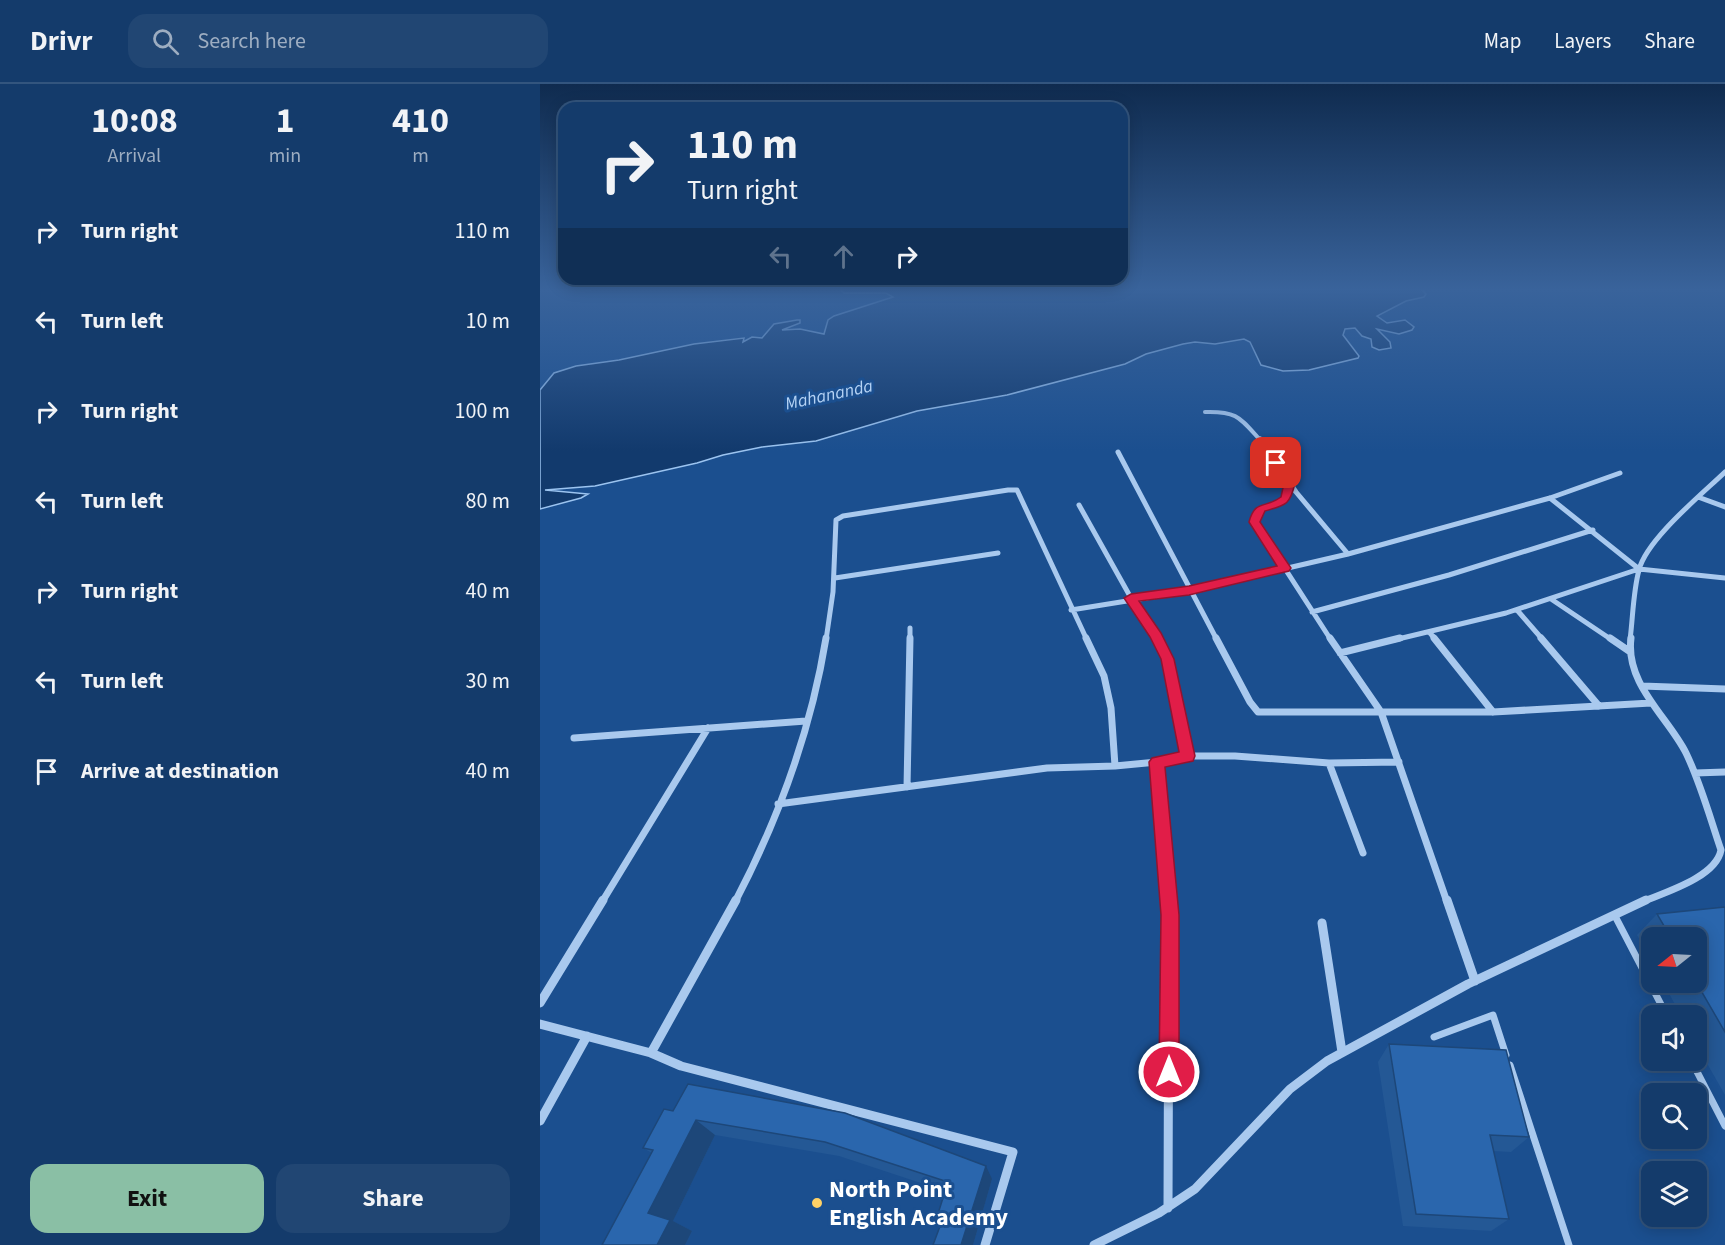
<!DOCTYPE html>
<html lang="en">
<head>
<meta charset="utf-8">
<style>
  body { margin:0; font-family:"Source Sans 3",sans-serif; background:#214673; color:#f1f3f6; height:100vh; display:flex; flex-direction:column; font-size:22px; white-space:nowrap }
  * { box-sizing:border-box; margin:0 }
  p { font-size:20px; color:#9dadc1 }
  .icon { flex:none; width:33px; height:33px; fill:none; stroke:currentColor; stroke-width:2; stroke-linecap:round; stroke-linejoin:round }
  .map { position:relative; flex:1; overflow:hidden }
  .details { display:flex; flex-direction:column; background:#143b6b; width:540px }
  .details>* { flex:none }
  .top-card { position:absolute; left:18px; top:18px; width:570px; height:183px; border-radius:18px; box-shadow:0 3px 15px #0003,0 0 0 2px #33557e; background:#143b6b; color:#f1f3f6; overflow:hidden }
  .needle { width:39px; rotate:252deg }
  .buttons { position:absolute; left:1101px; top:843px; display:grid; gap:12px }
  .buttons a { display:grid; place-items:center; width:66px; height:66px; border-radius:12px; background:#143b6b; box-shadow:0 3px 15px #0003,0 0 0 2px #33557e; font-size:30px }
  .pin { position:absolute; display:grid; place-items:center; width:51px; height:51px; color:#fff; margin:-26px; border-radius:12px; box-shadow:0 3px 9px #0006 }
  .me { position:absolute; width:66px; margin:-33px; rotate:0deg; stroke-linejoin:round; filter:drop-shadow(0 0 4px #0008) }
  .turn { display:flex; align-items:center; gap:21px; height:126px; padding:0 30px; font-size:27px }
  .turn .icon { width:78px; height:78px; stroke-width:2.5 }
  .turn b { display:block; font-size:42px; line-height:51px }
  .lanes { display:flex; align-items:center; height:57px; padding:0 30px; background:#0003; justify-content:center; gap:30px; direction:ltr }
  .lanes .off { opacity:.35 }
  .eta { display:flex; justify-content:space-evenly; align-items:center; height:102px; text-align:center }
  .eta b { font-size:36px; font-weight:700; line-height:42px }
  .primary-button { display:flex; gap:12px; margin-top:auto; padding:12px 30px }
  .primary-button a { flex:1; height:69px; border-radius:18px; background:#8abfa5; color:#111; font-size:24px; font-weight:700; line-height:69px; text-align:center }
  .primary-button a+a { background:#214673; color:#f1f3f6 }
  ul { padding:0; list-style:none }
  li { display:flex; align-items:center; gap:18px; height:90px; padding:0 30px }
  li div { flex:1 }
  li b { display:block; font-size:22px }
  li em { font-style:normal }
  header { display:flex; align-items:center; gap:36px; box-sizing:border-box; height:84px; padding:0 30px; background:#143b6b; border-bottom:2px solid #33557e }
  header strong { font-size:28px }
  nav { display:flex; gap:33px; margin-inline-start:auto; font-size:21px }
  .search { width:420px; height:54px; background:#214673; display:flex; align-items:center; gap:15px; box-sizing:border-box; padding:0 21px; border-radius:18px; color:#9dadc1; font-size:22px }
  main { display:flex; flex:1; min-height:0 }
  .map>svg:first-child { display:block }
  .water { fill:#123a6d; stroke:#9cc4f0; stroke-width:1.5 }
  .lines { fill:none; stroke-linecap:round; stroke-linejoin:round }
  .lane { stroke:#a9c9ee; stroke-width:7 }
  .street-far3 { stroke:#a9c9ee; stroke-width:4 }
  .street-far2 { stroke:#a9c9ee; stroke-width:5 }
  .street-far1 { stroke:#a9c9ee; stroke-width:7 }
  .street { stroke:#a9c9ee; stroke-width:9 }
  .wall { fill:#245895 }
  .shaded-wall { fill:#1d4779 }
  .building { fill:#2a66ad; stroke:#1d4779; stroke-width:1.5 }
  .route { fill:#e11d48; stroke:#92132f; stroke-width:1.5 }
  .poi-dot { fill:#ffd166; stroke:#1b4f8f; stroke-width:2 }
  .labels { text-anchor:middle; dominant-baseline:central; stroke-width:6; stroke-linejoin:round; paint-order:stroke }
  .far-water-label { font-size:18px; font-style:italic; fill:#b5d3f5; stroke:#1b4f8f }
  .near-poi-label { font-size:24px; font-weight:bold; fill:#fff; stroke:#1b4f8f; text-anchor:start }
</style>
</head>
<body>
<header>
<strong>Drivr</strong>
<div class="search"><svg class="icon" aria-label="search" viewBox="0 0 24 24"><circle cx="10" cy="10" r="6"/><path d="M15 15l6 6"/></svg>Search here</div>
<nav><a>Map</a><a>Layers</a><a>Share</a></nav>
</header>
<main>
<section class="details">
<div class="eta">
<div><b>10:08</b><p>Arrival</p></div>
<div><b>1</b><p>min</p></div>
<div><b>410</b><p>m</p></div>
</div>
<ul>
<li><svg class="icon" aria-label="right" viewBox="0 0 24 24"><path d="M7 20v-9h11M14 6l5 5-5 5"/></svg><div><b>Turn right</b></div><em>110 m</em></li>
<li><svg class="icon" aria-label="left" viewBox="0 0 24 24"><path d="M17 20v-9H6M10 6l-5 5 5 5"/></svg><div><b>Turn left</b></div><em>10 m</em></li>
<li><svg class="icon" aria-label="right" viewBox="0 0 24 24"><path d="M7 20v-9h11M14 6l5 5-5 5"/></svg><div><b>Turn right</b></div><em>100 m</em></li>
<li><svg class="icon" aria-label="left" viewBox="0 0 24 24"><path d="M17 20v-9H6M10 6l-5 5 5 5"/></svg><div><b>Turn left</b></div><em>80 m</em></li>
<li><svg class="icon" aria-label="right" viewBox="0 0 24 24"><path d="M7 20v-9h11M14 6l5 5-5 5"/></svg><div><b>Turn right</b></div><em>40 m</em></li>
<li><svg class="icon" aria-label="left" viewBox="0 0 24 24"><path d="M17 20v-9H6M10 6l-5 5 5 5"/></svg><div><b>Turn left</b></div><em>30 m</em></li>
<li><svg class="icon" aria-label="arrive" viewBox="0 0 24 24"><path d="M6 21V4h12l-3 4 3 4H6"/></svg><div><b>Arrive at destination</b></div><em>40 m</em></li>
</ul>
<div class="primary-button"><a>Exit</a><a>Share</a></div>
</section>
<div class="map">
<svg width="1185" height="1161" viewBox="0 0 1185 1161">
  <rect width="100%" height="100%" fill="#1b4f8f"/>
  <path class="water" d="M 299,204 L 880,204 L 886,210 L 884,213 L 866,217 L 837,232 L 847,239 L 865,236 L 874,243 L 872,246 L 859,250 L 837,245 L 850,258 L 851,264 L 839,266 L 832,263 L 831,255 L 822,252 L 815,244 L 805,245 L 803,251 L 819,272 L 818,274 L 769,286 L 743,287 L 721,281 L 710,258 L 704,255 L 675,260 L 655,258 L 643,260 L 606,270 L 585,280 L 467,311 L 377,327 L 276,357 L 222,363 L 183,371 L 157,379 L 55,402 L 5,406 L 48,410 L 41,414 L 0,425 L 0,306 L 14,289 L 36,282 L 79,276 L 154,260 L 204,254 L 203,258 L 212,253 L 222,254 L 234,240 L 257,236 L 260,236 L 260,239 L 242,246 L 260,245 L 284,250 L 288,236 L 294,232 L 353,213 L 346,209 L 304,209 Z"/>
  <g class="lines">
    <path class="lane" d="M 1075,832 L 1127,932
      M 894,953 L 953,931 L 966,971
      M 1151,976 L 1185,1042
      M 970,981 L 1029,1161"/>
    <path class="street-far3" d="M 665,328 C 698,327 700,334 721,357"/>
    <path class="street-far2" d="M 720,355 L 756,408 L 808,470
      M 578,368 L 677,556
      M 750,399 L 746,415 C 734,423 718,421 715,438 L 791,556
      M 1158,413 L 1185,423
      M 539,421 L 591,514 L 618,556
      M 1099,485 L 1185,494
      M 295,494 L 458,469
      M 1011,515 L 1072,556
      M 531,526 L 649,507 L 808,470 L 1010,414 L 1080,389
      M 977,526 L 1003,556
      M 772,528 L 909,491 L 1053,446
      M 890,549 L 896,556
      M 286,556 L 293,508 L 296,436 L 303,432 L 468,406 L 477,406 L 547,556
      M 370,556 L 370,544
      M 854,556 L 966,529 L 1099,485 L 1010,414
      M 1090,556 C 1093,533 1093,508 1099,486 C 1106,456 1162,410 1185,388"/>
    <path class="street-far1" d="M 546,554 L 564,592 L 571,624 L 575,682
      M 617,554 L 633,594 L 647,672
      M 676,554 L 710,618 L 718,628 L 953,628 L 1111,619
      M 790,554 L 841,628 L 907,818
      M 894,554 L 953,628
      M 1001,554 L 1059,622
      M 1070,554 L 1089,567
      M 1091,554 C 1085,600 1128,633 1146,669 C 1161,700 1170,734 1181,766 C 1176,793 1126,808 1102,818
      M 800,569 L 860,554
      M 1102,602 L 1185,605
      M 34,654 L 266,637
      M 617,678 L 629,818
      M 789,679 L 823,769
      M 1155,689 L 1185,688
      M 367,703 L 370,554
      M 238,720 L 507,684 L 575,682 L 617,678 L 647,672 L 695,672 L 789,679 L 859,678
      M 62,818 L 168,644
      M 195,818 C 238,736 271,646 286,554"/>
    <path class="street" d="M 907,816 L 935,897
      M 782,839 L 802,968
      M 0,919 L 63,816
      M 0,940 L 111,969 L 196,816
      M 111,969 L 141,982 L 473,1068 L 445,1161
      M 0,1037 L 47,952
      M 628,1124 L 629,816
      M 554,1161 L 619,1129 L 655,1105 L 750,1005 L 787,977 L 928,900 L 1106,816"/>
  </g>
  <path class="wall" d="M 1185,823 L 1185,1011 L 1156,960 L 1156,932 L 1141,932 L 1123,898 L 1156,898 L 1156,854 L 1112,854 L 1112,878 L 1097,851 L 1117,830 Z
    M 849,960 L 989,1053 L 971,1068 L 953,1067 L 969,1135 L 951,1147 L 863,1142 L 838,978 Z
    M 148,1000 L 452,1095 L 433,1161 L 393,1161 L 401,1138 L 397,1133 L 405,1107 L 299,1072 L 175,1051 L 133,1137 L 152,1147 L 145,1161 L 62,1161 L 112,1069 L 103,1064 L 133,1027 Z"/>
  <path class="shaded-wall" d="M 156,1036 L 175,1051 L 133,1137 L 152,1147 L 145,1161 L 117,1161 L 108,1129 Z
    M 446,1082 L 452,1095 L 433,1161 L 421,1161 Z"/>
  <path class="building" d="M 1185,823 L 1185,948 L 1156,898 L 1156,854 L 1131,854 L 1117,830 Z
    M 849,960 L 966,966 L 989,1053 L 950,1051 L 969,1135 L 876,1130 Z
    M 148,1000 L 305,1029 L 446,1082 L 421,1161 L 393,1161 L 403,1134 L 397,1133 L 408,1098 L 285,1058 L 156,1036 L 108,1129 L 130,1136 L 117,1161 L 62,1161 L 113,1066 L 103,1064 L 124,1025 L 133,1027 Z"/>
  <linearGradient id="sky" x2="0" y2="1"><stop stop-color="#0f2b4f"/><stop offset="0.56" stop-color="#39639b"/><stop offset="1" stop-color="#39639b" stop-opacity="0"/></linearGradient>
  <rect width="1185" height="367" fill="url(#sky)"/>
  <path class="route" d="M 736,376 L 740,377 L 755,399 C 750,421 746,421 725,427 L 720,438 L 751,484 L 749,487 L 649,511 L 599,517 L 621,549 L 634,575 L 655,672 L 653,677 L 625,683 L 639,831 L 639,988 L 637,995 L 629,998 L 622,995 L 619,988 L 621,831 L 609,678 L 612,674 L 639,668 L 621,575 L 610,553 L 584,514 L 591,510 L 649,502 L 737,482 L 709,438 C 715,415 725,425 741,413 L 744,399 L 731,379 Z"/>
  <circle class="poi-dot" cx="277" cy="1119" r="6"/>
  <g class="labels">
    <g class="far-water-label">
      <text transform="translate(289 311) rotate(-12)">Mahananda</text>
    </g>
    <g class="near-poi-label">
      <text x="289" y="1105">North Point<tspan x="289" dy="28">English Academy</tspan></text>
    </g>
  </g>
</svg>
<div class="buttons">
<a><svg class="needle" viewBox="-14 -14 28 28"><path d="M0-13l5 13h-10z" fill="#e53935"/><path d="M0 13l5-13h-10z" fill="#9dadc1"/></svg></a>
<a><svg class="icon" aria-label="sound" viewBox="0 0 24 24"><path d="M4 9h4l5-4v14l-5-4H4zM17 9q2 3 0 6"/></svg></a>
<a><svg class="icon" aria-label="search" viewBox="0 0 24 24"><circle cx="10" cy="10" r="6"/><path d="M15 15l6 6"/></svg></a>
<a><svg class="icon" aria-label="layers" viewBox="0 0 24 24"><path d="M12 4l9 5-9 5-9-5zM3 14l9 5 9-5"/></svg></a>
</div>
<div class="pin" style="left:736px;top:379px;background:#d93025"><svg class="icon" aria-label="arrive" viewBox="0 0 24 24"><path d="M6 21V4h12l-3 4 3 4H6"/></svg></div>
<svg class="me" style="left:629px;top:988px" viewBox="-20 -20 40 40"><circle r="17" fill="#e11d48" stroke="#fff" stroke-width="3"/><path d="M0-11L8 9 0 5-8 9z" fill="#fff"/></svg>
<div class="top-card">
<div class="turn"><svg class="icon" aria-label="right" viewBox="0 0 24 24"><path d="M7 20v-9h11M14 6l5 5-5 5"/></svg><div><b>110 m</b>Turn right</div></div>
<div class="lanes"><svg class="icon off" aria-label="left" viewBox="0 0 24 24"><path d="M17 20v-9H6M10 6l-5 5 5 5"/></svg><svg class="icon off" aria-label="ahead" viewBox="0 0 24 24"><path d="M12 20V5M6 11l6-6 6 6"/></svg><svg class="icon" aria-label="right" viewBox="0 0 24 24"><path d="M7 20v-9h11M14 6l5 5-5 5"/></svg></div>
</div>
</div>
</main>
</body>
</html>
